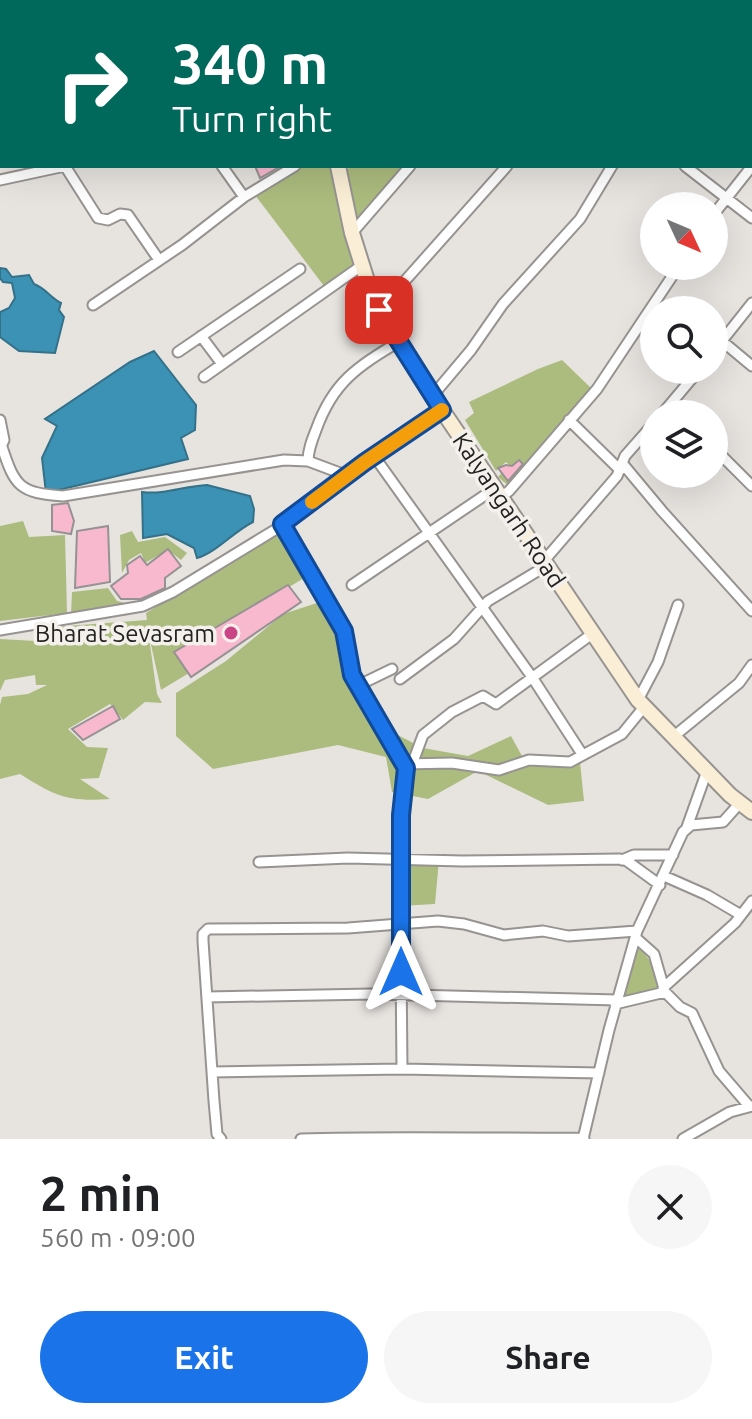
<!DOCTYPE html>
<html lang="en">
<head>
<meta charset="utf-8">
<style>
  body { margin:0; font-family:Ubuntu,sans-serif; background:#f6f6f6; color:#202124; height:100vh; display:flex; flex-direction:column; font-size:30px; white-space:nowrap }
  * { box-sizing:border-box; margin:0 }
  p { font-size:26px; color:#757577 }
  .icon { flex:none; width:44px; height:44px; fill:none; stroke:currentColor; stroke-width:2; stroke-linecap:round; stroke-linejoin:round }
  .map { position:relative; height:1139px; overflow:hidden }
  .drawer { display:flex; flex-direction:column; background:#fff; flex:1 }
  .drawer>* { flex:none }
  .banner { position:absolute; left:0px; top:0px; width:752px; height:168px; box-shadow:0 8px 32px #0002; background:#00695c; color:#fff; overflow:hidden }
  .needle { width:52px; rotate:134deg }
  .tools { position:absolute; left:640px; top:192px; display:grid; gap:16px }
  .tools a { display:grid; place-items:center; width:88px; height:88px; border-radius:50%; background:#fff; box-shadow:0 8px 32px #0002; font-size:40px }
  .pin { position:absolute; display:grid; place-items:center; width:68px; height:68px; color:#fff; margin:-34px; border-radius:16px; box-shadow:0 4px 12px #0006 }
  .me { position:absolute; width:88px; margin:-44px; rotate:0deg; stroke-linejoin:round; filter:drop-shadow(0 0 6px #0008) }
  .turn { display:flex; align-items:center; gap:28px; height:168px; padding:0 40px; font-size:36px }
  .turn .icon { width:104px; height:104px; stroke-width:2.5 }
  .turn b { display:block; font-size:56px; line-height:68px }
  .round { display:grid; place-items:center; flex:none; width:84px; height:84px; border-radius:42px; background:#f6f6f6 }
  .headline { display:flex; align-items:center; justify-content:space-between; height:136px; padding:0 40px }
  h1 { font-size:48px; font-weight:700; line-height:60px }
  .primary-button { display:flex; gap:16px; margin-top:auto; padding:16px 40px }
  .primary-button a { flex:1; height:92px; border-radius:48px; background:#1a73e8; color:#fff; font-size:32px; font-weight:700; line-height:92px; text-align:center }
  .primary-button a+a { background:#f6f6f6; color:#202124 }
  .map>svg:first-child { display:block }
  .green { fill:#acbc7e }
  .water { fill:#3b92b5; stroke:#347189; stroke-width:2 }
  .building { fill:#f8b9cf; stroke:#969293; stroke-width:2 }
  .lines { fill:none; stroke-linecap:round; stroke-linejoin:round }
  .minor-casing { stroke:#969390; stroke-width:13 }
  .secondary-casing { stroke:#969390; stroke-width:18 }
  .minor { stroke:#fff; stroke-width:9 }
  .secondary { stroke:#faeed6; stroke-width:14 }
  .route-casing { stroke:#114b97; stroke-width:20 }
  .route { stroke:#1a73e8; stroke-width:14 }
  .slow { stroke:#f59e0b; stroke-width:14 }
  .poi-dot { fill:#cb4586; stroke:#f4f1ed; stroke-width:3 }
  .labels { text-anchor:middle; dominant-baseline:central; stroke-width:7; stroke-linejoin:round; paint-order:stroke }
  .street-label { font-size:24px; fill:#242321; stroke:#f4f1ed }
  .poi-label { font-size:24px; fill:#242321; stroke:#f4f1ed; text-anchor:end }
</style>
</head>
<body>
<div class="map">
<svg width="752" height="1139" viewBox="0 0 752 1139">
  <rect width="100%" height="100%" fill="#e7e4e0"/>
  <path class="green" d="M 295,166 L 337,166 L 340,173 L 353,166 L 406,166 L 352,229 L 361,266 L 327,290 L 255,195 Z
    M 562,360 L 591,388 L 553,432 L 510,487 L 498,477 L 509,465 L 506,462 L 496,471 L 465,420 L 474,413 L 469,402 L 538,369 Z
    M 23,521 L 29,537 L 65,535 L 67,613 L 0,621 L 0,526 Z
    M 132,531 L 138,542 L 165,537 L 187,553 L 181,560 L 168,550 L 145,563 L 141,553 L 129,560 L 122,573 L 120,535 Z
    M 278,534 L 304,578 L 178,654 L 189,673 L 161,690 L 148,631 L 157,694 L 162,703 L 145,702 L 123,720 L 110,704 L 68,729 L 87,747 L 108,748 L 99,778 L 80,779 L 110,799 C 67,802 55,796 20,774 L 0,779 L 0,705 L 2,697 L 28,694 L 47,685 L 36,685 L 35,675 L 5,680 L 0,691 L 0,639 L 36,641 L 36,634 L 53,627 L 147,620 L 146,613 Z
    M 108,588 L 117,601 L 129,604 L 71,614 L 72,592 Z
    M 323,601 L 386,729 L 423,748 L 468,756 L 511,736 L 522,756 L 550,755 L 580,762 L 584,801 L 548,805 L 478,771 L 428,799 L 392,792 L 386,757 L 338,745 L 213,769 L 176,736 L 176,693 L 226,661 L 283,614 Z
    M 400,858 L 439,860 L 435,904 L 400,906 Z
    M 634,946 C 657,959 651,974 660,994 L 617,1002 Z"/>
  <path class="water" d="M 0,268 L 6,269 L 12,277 L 29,275 L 34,284 C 45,288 50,297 61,303 L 59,310 L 64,317 L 55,353 L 19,351 L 0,337 L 0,312 L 9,308 L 15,298 L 12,283 L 3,282 L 0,278 Z
    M 154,351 L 196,405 L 195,430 L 181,438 L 188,459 L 46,493 L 42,458 L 57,426 L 45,419 L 130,362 Z
    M 207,485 L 250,496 L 254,509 L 253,522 C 233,532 217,552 197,558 L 194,548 L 167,534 L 143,538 L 142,492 C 165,495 184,486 207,485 Z"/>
  <path class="building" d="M 255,166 L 281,166 L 260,178 Z
    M 519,460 L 523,464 L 508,481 L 498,468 L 506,465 L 512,466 Z
    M 68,503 L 74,521 L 71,534 L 52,531 L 52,505 Z
    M 108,526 L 110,582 L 75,588 L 77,531 Z
    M 168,549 L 181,566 L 165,578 L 165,588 L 141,599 L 121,599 L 111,586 L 128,573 L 127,565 L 140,556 L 147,565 Z
    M 288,585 L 301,602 L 191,677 L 174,652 Z
    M 113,706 L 120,719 L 83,740 L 72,729 Z"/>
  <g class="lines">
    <g class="minor-casing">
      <path id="minor" d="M 105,0 L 105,2
        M 379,0 L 380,2
        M 453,0 L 453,2
        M 737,0 L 739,2
        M 70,2 L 74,0
        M 249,2 L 255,0
        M 550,2 L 552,0
        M 649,2 L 650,0
        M 750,11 L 752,9
        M 0,84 L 2,81
        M 222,166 L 244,197
        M 685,166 L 752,218
        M 0,180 L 65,166 L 98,218 L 108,220 L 120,214 L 128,215 L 159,260
        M 714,214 L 752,166
        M 352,233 L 410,166
        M 93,305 L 182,245 L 244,197 L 295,166
        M 379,310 L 507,166
        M 201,336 L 222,364
        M 722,341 L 752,366
        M 714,351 L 752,303
        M 178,352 L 300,269
        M 204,377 L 361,266
        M 434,394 L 471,350 L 503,304 L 580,219 L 612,166
        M 671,404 L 680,414
        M 662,414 L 699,370
        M 0,420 L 4,440 L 0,449
        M 569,420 L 620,470
        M 2,447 C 15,487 20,493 63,496 L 284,460 L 308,461 L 348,476
        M 714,448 L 752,486
        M 374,456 L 532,677 L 582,754
        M 308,461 C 308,450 312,440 316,430 C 333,382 357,367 400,341
        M 622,463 L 662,511 L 752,611
        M 499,498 L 509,491 L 597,389 L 679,266
        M 282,524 L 344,631 L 352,675 L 406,768 L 401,815 L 400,858 L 402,1069
        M 543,562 L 617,476 L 625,456 L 654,423
        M 352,585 L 494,489
        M 0,630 L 143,606 L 173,592 L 278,528 L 365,462 L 442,410
        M 400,679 L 454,639 L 488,601 L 546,566
        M 357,686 L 392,669
        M 638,700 L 658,662 L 678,605
        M 673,737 L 739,683 L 752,665
        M 413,762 L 423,735 L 452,712 L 483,696 L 496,704 L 592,634
        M 403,764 L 452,763 L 499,770 L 529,760 L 570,762 L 622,734 L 644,707
        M 687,827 L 707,771
        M 622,860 L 634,855 L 673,855
        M 259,862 L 348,858 L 462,861 L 620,859 L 627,861 L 660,885
        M 664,876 L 707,895 L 741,915
        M 636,938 L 654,954 L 665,992
        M 663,988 L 735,923 L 752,901
        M 207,997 L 372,994 L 617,1000
        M 615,1004 L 665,992 L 680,1007 L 692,1013 L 719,1071 L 749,1106
        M 212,1072 L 402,1069 L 599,1073
        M 221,1139 L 217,1134 L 214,1101 L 203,941 L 203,934 L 208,929 L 348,928 L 438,921 L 464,924 L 504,935 L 543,931 L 568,936 L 637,931
        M 301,1139 C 396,1136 489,1139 584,1138
        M 583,1139 L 609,1030 L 637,931 L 683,832 L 691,825 L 723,822 L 739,804
        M 683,1139 L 730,1112 L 752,1106"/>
    </g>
    <g class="secondary-casing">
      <path id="secondary" d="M 297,0 L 297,2
        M 338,166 L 352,233 L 368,284 L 379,310 L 442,410 L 638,700 L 730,795 L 752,812"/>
    </g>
    <use href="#minor" class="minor"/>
    <use href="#secondary" class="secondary"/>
  </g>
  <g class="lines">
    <g class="route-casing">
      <path id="route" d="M 379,310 L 442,410 L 365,462 L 282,524 L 344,631 L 352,675 L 406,768 L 401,815 L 401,972"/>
    </g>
    <use href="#route" class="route"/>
    <path class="slow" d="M 312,502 L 365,462 L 442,410"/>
  </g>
  <circle class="poi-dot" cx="231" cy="633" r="8"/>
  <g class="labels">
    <g class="street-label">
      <text transform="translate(509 510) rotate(56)">Kalyangarh Road</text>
    </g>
    <g class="poi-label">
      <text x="215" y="633">Bharat Sevasram</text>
    </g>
  </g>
</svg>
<div class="tools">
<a><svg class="needle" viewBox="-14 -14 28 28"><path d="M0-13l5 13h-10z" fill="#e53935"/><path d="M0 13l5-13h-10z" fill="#757577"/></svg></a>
<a><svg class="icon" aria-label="search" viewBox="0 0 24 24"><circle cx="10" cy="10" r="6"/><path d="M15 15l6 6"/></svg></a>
<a><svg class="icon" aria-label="layers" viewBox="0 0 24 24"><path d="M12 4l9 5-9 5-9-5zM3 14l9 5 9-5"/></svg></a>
</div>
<div class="pin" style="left:379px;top:310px;background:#d93025"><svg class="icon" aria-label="arrive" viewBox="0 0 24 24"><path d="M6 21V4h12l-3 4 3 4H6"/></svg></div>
<svg class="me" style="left:401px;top:972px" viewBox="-20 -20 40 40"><path d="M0-17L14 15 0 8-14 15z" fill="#1a73e8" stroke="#fff" stroke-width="4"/></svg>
<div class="banner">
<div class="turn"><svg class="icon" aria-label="right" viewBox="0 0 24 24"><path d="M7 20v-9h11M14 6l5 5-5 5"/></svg><div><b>340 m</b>Turn right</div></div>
</div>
</div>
<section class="drawer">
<div class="headline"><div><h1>2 min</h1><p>560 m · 09:00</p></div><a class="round"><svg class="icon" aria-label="close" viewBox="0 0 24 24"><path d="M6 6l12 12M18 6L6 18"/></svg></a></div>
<div class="primary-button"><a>Exit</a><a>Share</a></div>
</section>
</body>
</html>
